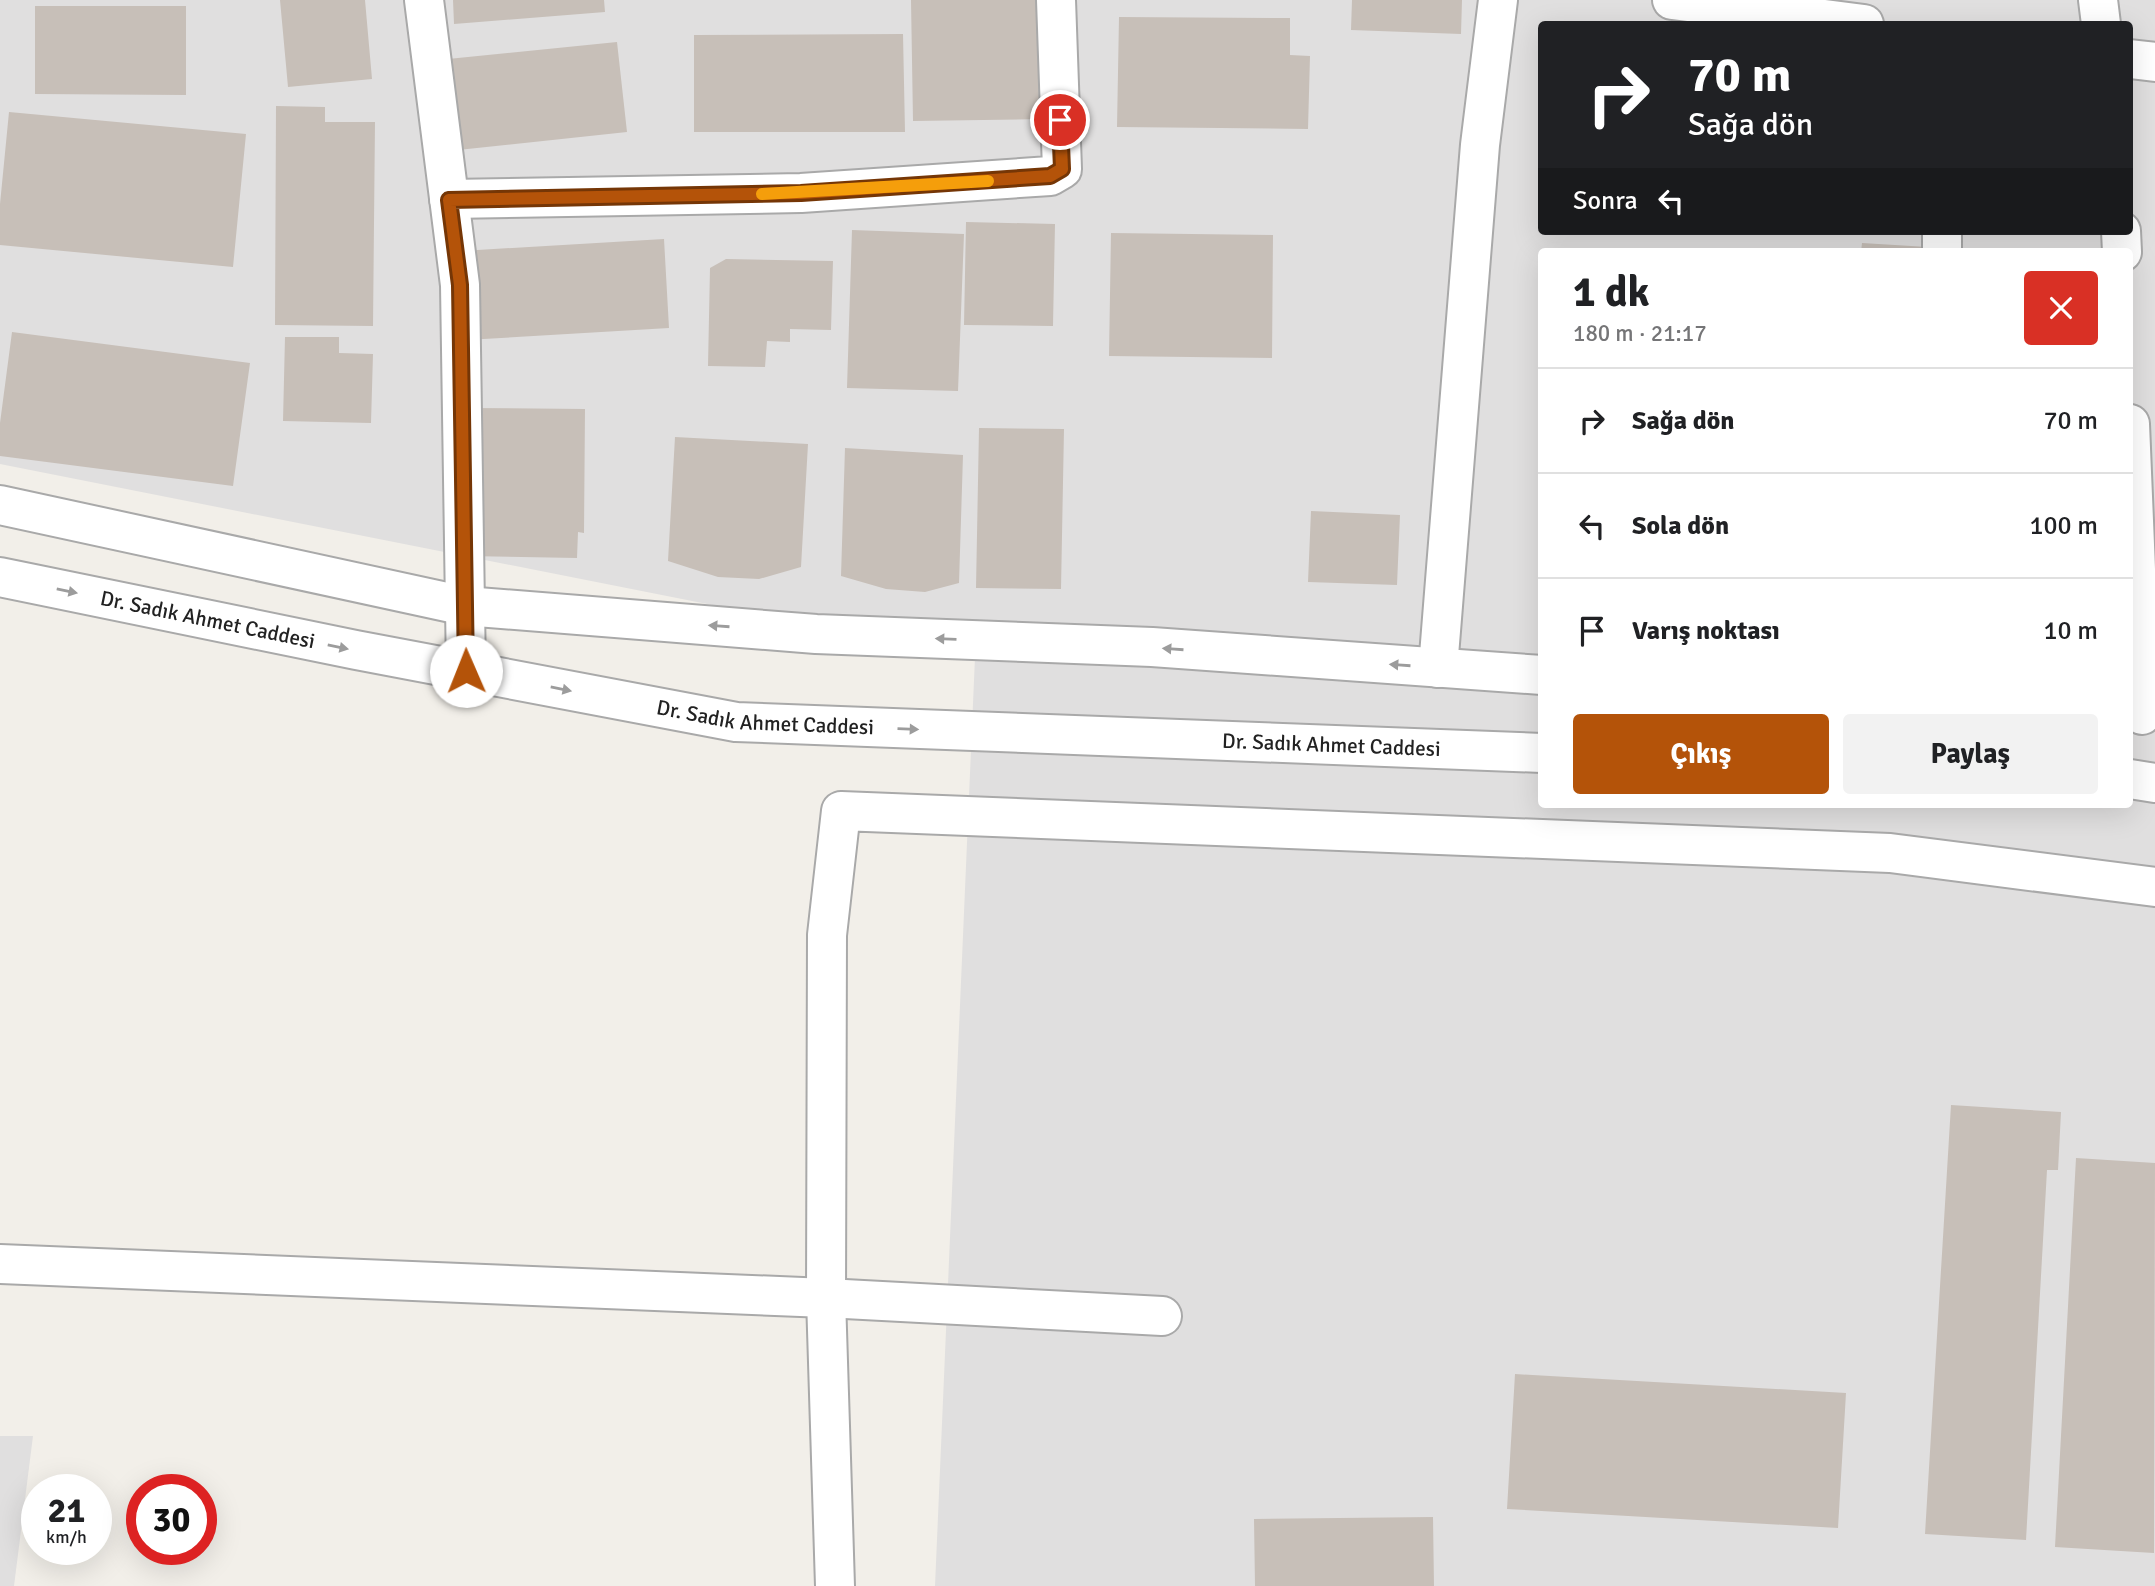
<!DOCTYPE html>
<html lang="tr">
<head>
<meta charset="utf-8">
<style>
  body { margin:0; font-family:Signika,sans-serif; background:#f2f2f2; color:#202124; height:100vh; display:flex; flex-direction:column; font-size:26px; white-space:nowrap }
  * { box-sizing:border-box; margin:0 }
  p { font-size:23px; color:#757577 }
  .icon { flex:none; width:38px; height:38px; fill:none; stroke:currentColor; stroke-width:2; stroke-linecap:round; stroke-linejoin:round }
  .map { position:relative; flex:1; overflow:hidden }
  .drawer { position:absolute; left:1538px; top:248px; width:595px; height:560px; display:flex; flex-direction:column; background:#fff; border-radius:7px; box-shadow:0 7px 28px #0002 }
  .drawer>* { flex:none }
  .banner { position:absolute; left:1538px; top:21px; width:595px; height:214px; border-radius:7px; box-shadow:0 7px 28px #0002; background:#202124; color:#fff; overflow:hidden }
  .speed { position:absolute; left:21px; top:1474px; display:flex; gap:14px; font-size:35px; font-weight:700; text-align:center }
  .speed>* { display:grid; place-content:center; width:91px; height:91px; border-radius:50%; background:#fff; box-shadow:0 7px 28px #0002; line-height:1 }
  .speed small { font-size:18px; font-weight:400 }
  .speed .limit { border:10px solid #d22; background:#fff; color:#111 }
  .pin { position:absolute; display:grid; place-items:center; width:60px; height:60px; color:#fff; margin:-30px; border:4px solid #fff; border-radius:50%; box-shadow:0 2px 7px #0007 }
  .me { position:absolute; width:77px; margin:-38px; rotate:359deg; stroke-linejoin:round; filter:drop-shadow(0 0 5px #0008) }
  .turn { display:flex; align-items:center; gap:24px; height:147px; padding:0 35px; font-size:32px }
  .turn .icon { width:91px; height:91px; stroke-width:2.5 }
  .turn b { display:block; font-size:49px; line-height:60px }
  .then { display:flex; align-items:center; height:66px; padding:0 35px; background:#0003; gap:14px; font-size:26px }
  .round { display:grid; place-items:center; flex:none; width:74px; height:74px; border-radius:7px; background:#f2f2f2 }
  .overview { display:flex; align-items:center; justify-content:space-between; height:119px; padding:0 35px }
  h1 { font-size:42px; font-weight:700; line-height:52px }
  .button { display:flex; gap:14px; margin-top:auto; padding:14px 35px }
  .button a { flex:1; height:80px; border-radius:7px; background:#b45309; color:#fff; font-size:28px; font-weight:700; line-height:80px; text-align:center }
  .button a+a { background:#f2f2f2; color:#202124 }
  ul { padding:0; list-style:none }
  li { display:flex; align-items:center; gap:21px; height:105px; padding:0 35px; border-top:2px solid #e0e0e0 }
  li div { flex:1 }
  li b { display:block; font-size:26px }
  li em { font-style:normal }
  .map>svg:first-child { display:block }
  .residential { fill:#e0dfdf; fill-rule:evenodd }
  .building { fill:#c7bfb8 }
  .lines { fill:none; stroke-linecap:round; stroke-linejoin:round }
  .minor-casing { stroke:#a9a9a9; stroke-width:42 }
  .minor { stroke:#fff; stroke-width:38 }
  .oneway { fill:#9c9c9c }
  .route-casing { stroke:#753606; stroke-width:18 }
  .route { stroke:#b45309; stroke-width:12 }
  .slow { stroke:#f59e0b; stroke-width:12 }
  .labels { text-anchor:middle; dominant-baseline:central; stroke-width:5; stroke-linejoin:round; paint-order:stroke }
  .street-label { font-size:21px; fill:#222; stroke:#fff }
</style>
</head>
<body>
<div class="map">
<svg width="2155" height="1586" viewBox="0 0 2155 1586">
  <rect width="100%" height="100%" fill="#f2efe9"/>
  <path class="residential" d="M 0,0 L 2155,0 L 2155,1586 L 935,1586 L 975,657 L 0,464 ZM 1542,24 L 2130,24 L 2130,231 L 1542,231 ZM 1542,252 L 2130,252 L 2130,805 L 1542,805 Z
    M 0,1436 L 33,1436 L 14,1586 L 0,1586 Z"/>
  <path class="building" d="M 280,0 L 365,0 L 372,79 L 288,87 Z
    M 453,0 L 604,0 L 605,12 L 454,24 Z
    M 911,0 L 1042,0 L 1043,119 L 913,121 Z
    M 1352,0 L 1462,0 L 1461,34 L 1351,30 Z
    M 35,6 L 186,6 L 186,95 L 35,94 Z
    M 1119,17 L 1290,18 L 1290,55 L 1310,56 L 1308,129 L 1117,127 Z
    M 903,34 L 905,132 L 694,132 L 694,35 Z
    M 617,42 L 627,132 L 458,150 L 448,59 Z
    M 276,106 L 325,107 L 325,122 L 375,122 L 373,326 L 275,325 Z
    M 9,112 L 246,134 L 233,267 L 0,245 L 0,204 Z
    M 966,222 L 1055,224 L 1053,326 L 964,325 Z
    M 852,230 L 964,234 L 958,391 L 847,388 Z
    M 1111,233 L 1273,235 L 1272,358 L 1109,356 Z
    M 664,239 L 669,328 L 466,340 L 461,251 Z
    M 1862,243 L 1944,248 L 1944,252 L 1861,252 Z
    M 726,259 L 833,261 L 831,330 L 790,329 L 790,342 L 767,341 L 765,367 L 708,366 L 710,268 Z
    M 12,332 L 250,363 L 233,486 L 0,456 L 0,423 Z
    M 285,337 L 339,337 L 339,353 L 373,354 L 371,423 L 283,421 Z
    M 467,408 L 585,409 L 584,533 L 578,532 L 577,558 L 465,556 Z
    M 979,428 L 1064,429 L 1061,589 L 976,588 Z
    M 675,437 L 808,444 L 801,567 L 759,579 L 718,577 L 668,561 Z
    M 845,448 L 963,455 L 959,583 L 925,592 L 886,589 L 841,576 Z
    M 1311,511 L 1400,515 L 1397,585 L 1308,582 Z
    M 1951,1105 L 2061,1112 L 2058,1170 L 2047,1170 L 2026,1540 L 1925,1534 Z
    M 2076,1158 L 2155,1163 L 2154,1553 L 2055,1547 Z
    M 1515,1374 L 1846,1393 L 1838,1528 L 1507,1509 Z
    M 1433,1517 L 1434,1586 L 1255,1586 L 1254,1519 Z"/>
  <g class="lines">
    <g class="minor-casing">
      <g id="minor">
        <path d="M 424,0 L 460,285 L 466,671"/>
        <path d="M 1672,0 L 1864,24"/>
        <path d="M 2098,0 L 2101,24"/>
        <path d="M 2130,59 L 2155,62"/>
        <path d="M 449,199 L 801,193 L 1050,176 L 1062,169 L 1056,0"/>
        <path d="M 1942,231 L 1942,252"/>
        <path d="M 2121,231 L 2122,252"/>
        <path d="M 2130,424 L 2142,715"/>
        <path d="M 0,505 L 465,606 L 816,634 L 1152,647 L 1542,675"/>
        <path id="s1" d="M 0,577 L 356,650 L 736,722 L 1542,753"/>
        <path d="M 1438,668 L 1480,145 L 1498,0"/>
        <path d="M 2130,779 L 2155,783"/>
        <path d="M 0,1264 L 826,1298 L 1162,1316"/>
        <path d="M 835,1586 L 826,1298 L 827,935 L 841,811 L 1890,853 L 2155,887"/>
      </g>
    </g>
    <use href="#minor" class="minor"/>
  </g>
  <defs><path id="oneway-solid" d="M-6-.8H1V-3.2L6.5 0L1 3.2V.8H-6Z" transform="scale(1.75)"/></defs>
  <g class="oneway">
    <use href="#oneway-solid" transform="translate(67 591) rotate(12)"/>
    <use href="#oneway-solid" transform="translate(719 626) rotate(-176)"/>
    <use href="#oneway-solid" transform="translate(946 639) rotate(-178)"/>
    <use href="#oneway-solid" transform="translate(338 647) rotate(12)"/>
    <use href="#oneway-solid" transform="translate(1173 649) rotate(-176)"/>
    <use href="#oneway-solid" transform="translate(1400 665) rotate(-176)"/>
    <use href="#oneway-solid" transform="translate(561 689) rotate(11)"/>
    <use href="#oneway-solid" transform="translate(908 729) rotate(2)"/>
  </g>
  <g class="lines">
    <g class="route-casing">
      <path id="route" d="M 466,671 L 460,285 L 449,200 L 801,193 L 1050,176 L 1062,169 L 1060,120"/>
    </g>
    <use href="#route" class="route"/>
    <path class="slow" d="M 762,194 L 988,181"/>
  </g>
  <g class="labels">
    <g class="street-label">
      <text stroke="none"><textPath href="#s1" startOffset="212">Dr. Sadık Ahmet Caddesi</textPath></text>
      <text stroke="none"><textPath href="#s1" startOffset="779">Dr. Sadık Ahmet Caddesi</textPath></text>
      <text stroke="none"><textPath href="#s1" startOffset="1346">Dr. Sadık Ahmet Caddesi</textPath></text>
    </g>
  </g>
</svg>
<div class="speed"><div>21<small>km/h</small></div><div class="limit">30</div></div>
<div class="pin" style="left:1060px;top:120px;background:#d93025"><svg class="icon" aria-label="arrive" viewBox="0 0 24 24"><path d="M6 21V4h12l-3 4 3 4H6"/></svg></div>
<svg class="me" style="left:466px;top:671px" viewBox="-20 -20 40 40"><circle r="19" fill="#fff"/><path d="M0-13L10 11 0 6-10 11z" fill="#b45309"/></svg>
<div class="banner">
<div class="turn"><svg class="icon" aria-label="right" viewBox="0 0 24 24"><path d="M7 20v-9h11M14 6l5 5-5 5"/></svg><div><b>70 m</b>Sağa dön</div></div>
<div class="then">Sonra<svg class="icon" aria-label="left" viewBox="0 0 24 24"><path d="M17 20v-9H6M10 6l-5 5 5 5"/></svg></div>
</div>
<section class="drawer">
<div class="overview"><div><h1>1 dk</h1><p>180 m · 21:17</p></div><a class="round" style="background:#d93025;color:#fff"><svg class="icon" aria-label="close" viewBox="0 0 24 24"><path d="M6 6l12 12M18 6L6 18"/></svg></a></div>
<ul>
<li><svg class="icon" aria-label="right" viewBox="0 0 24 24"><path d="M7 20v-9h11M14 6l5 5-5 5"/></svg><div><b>Sağa dön</b></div><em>70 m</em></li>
<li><svg class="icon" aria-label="left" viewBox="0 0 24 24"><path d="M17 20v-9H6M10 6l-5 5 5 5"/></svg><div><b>Sola dön</b></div><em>100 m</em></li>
<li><svg class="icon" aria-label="arrive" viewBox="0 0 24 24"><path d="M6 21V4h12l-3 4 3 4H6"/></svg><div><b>Varış noktası</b></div><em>10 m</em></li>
</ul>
<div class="button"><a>Çıkış</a><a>Paylaş</a></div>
</section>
</div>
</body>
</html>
